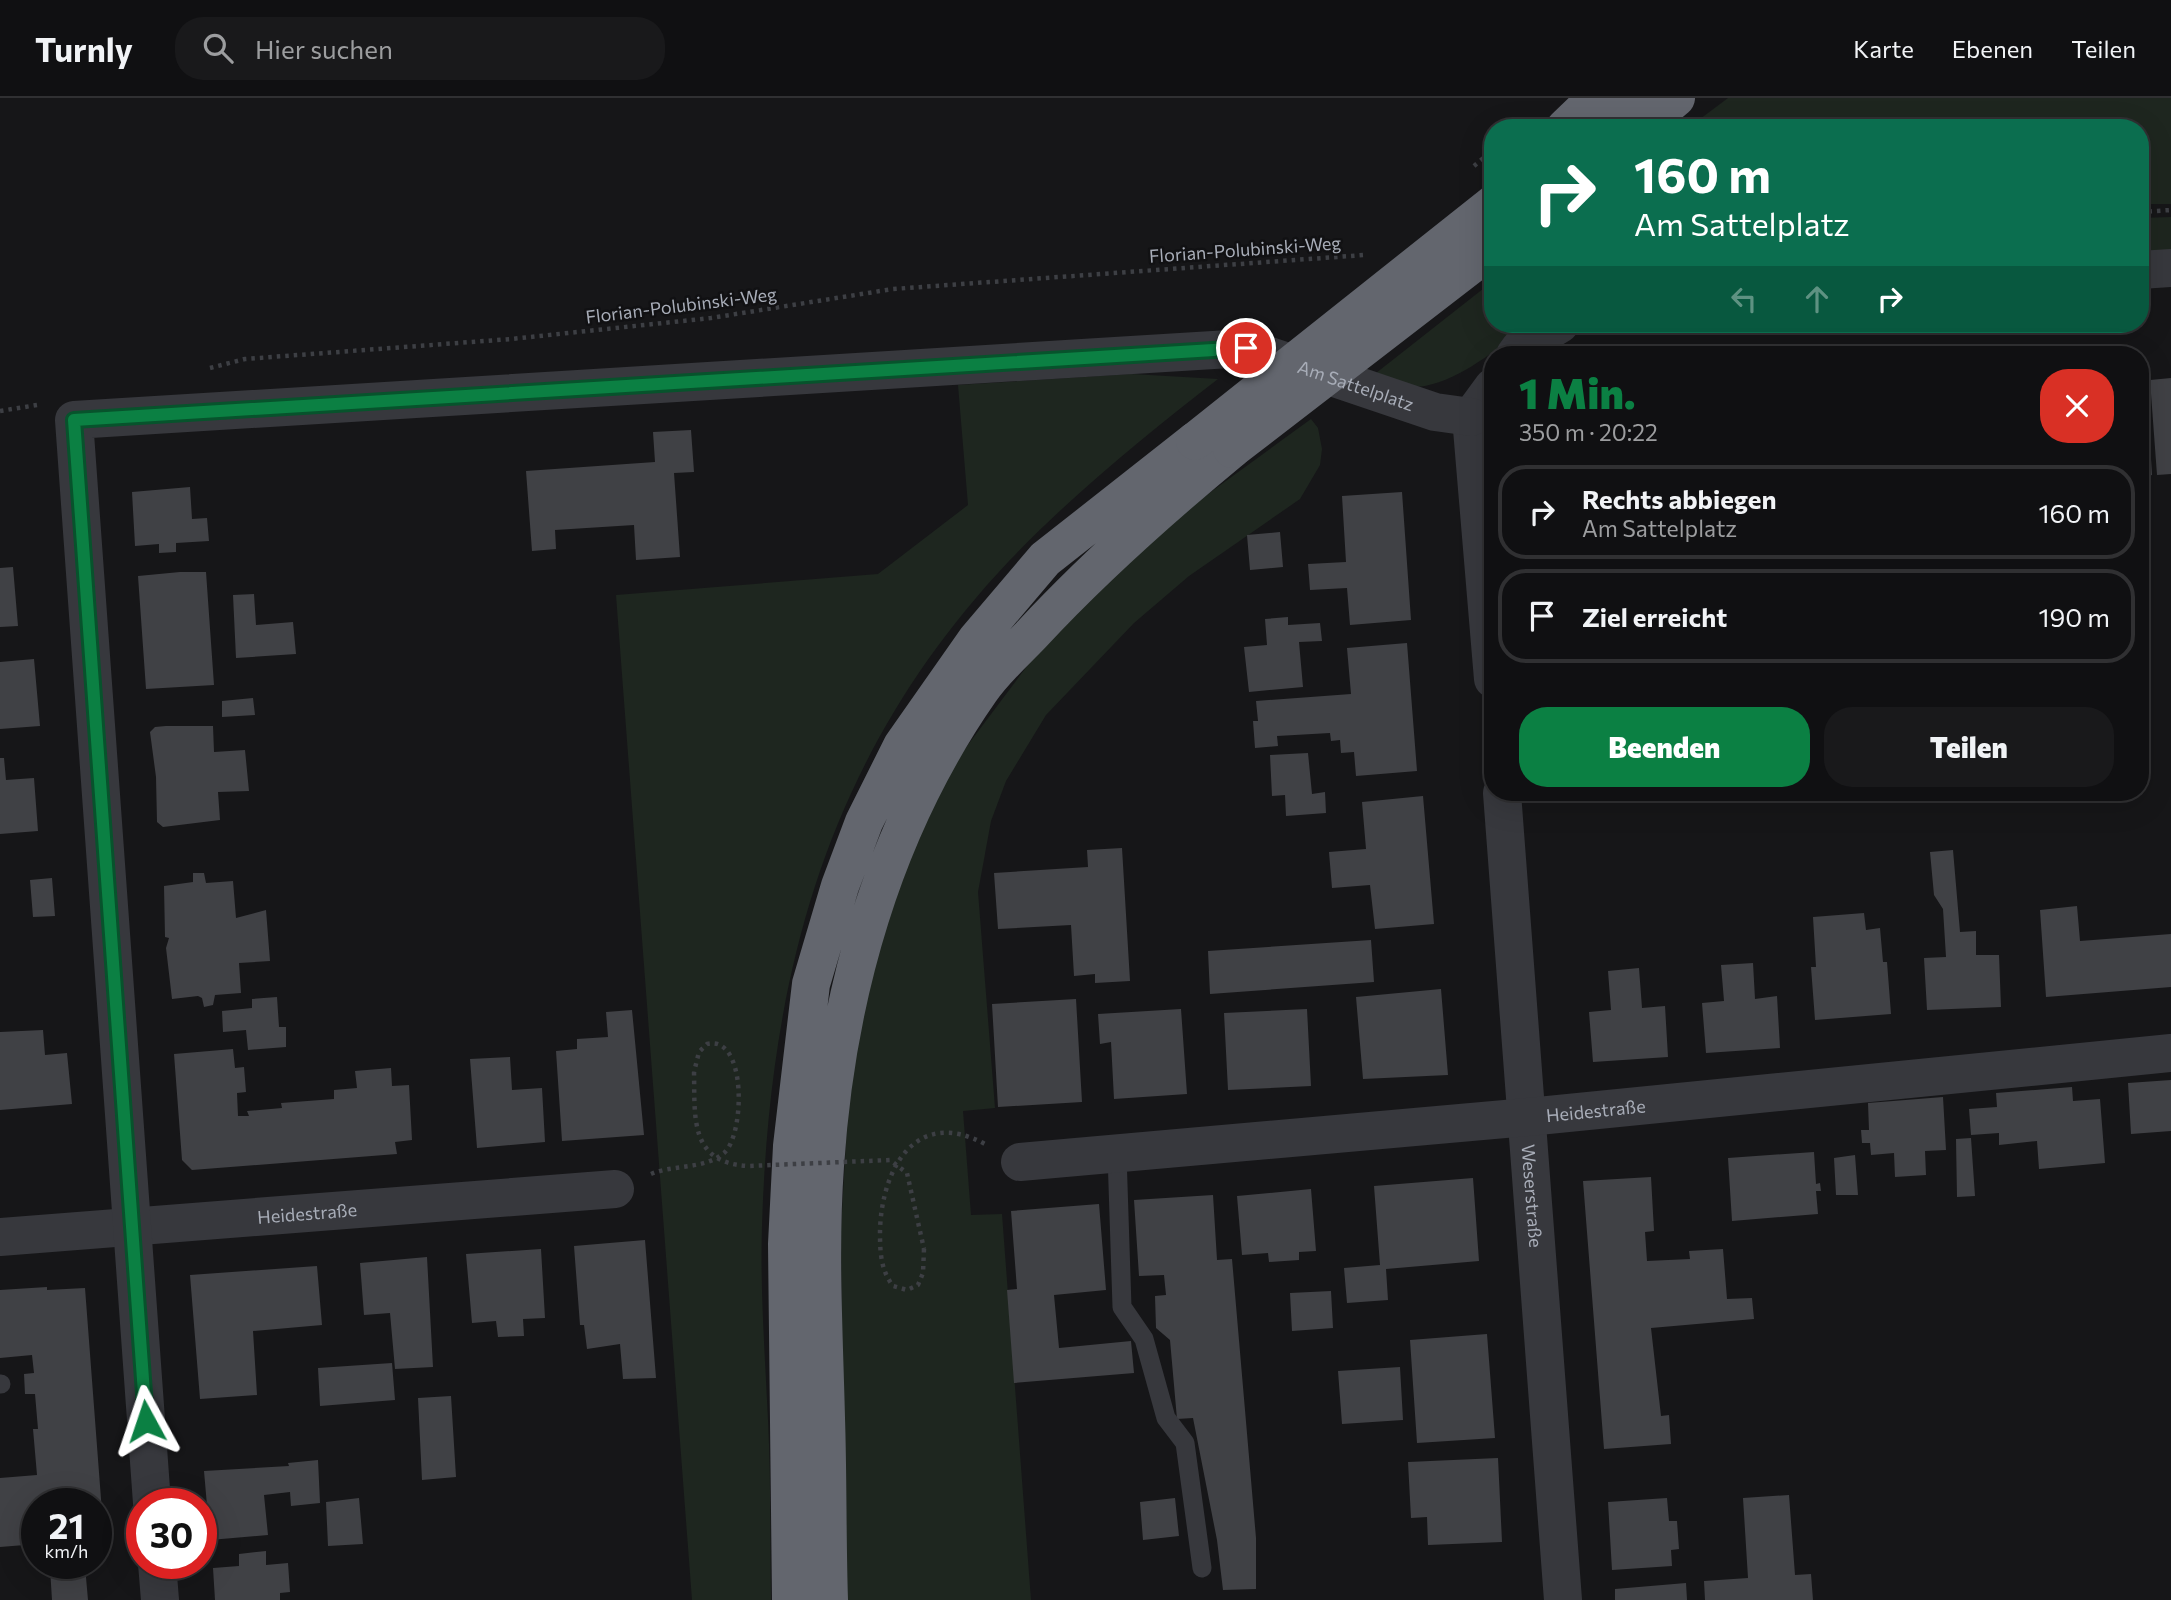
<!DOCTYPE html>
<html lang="de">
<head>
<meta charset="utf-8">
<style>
  body { margin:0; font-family:Commissioner,sans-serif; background:#19191b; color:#f1f3f6; height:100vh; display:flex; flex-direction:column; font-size:26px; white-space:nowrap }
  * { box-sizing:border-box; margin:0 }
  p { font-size:23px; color:#9c9d9f }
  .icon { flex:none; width:38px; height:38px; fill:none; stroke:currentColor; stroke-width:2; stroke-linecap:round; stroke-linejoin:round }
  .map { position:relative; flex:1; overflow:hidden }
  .drawer { position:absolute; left:1484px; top:248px; width:665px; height:455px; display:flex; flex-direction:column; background:#101012; border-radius:28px; box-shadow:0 7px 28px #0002,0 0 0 2px #303032 }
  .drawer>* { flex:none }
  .guide { position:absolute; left:1484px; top:21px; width:665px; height:214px; border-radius:28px; box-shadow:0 7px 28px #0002,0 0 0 2px #303032; background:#0b6e4f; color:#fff; overflow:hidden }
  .speed { position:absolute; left:21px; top:1390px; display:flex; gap:14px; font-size:35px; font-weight:700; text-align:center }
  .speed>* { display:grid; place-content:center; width:91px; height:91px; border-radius:50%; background:#101012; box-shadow:0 7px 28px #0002,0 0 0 2px #303032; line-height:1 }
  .speed small { font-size:18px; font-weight:400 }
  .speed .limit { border:10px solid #d22; background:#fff; color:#111 }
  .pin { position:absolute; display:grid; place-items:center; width:60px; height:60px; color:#fff; margin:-30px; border:4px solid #fff; border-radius:50%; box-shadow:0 2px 7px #0007 }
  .me { position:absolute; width:77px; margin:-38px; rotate:355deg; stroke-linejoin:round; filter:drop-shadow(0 0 5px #0008) }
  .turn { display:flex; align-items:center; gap:24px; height:147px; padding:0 35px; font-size:32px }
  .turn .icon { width:91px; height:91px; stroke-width:2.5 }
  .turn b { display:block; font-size:49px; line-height:60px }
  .lanes { display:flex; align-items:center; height:66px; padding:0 35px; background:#0003; justify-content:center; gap:35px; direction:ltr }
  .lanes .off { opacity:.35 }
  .round { display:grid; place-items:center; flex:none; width:74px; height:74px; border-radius:28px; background:#19191b }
  .summary { display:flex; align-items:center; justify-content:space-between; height:119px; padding:0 35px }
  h1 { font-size:42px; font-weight:800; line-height:52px; color:#0b8043 }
  .primary-button { display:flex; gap:14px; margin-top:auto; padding:14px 35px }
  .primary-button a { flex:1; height:80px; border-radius:28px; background:#0b8043; color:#fff; font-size:28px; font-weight:800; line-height:80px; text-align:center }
  .primary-button a+a { background:#19191b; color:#f1f3f6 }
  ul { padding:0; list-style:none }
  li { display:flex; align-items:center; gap:21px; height:94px; margin:0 14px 10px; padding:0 21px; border:4px solid #303032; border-radius:28px }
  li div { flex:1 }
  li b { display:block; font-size:26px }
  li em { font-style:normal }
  header { display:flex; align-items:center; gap:42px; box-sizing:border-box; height:98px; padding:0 35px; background:#101012; border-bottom:2px solid #303032 }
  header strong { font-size:33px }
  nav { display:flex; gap:38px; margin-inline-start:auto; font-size:24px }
  .search { width:490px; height:63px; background:#19191b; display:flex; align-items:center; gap:18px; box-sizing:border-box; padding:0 24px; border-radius:28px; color:#9c9d9f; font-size:26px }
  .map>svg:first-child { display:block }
  .green { fill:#1e261f }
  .building { fill:#404145 }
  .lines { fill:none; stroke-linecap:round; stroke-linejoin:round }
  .path { stroke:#3d3f44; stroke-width:4.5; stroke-dasharray:3.5 5; stroke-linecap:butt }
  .service { stroke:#37383d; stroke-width:19 }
  .minor { stroke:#37383d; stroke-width:38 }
  .motorway { stroke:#63666e; stroke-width:38 }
  .path-bridge { stroke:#3d3f44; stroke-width:4.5; stroke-dasharray:3.5 5; stroke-linecap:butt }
  .motorway-bridge { stroke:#63666e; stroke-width:38 }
  .route-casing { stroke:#07532c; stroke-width:18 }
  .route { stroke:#0b8043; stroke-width:12 }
  .labels { text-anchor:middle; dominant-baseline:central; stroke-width:5; stroke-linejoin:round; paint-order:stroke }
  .street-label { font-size:18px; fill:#a8adb8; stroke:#111113 }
</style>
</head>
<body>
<header>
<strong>Turnly</strong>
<div class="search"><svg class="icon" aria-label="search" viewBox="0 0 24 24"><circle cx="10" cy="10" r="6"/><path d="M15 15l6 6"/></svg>Hier suchen</div>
<nav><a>Karte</a><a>Ebenen</a><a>Teilen</a></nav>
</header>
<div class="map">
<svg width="2171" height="1502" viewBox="0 0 2171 1502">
  <rect width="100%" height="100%" fill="#161618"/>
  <path class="green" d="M 1728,0 L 2171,0 L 2171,106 L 2140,106 L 2140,30 L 1688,30 Z
    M 2171,119 L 2171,154 L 2140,156 L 2140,120 Z
    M 1493,183 L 1493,226 L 1530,226 C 1499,249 1464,280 1425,288 C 1407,291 1388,284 1371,279 Z
    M 1132,276 L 1218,281 C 1146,337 1073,396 1009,463 C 829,654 770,870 762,1128 C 760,1192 765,1257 768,1322 C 771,1382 770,1442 771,1502 L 692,1502 L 616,497 L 878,476 L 968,407 L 958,287 Z
    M 1311,321 L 1318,330 L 1322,351 L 1320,367 L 1300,401 L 1189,478 L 1134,525 L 1046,617 L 1006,683 L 991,723 L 978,794 L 995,1010 L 963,1013 L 971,1117 L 1002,1116 L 1031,1502 L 843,1502 L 841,1132 L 850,971 L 896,781 L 952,668 L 1058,527 L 1175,420 Z"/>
  <path class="building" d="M 2171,280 L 2171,376 L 2157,377 L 2150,282 Z
    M 691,332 L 694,374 L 674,375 L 680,459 L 636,462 L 634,427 L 555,432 L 556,451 L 532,453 L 526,373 L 655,364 L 653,334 Z
    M 2150,345 L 2152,377 L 2140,379 L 2140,346 Z
    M 190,389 L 192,421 L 207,420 L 209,443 L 176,445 L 176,454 L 159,455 L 159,446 L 135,448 L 132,394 Z
    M 1402,394 L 1411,522 L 1350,527 L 1347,490 L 1310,492 L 1308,466 L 1346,464 L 1342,398 Z
    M 1280,434 L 1283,469 L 1250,472 L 1247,437 Z
    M 13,469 L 18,528 L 0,529 L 0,470 Z
    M 180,474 L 206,474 L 214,587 L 146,591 L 138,478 Z
    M 254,496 L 256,527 L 293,524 L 296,556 L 236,560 L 233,497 Z
    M 1288,519 L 1288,527 L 1320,525 L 1322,543 L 1299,544 L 1303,589 L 1249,594 L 1244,549 L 1267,547 L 1265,521 Z
    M 1407,545 L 1417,673 L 1356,678 L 1354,654 L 1341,655 L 1340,642 L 1331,643 L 1330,635 L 1277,638 L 1278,648 L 1255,650 L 1253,623 L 1258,623 L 1256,603 L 1351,596 L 1347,550 Z
    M 34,561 L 40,628 L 0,631 L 0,564 Z
    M 253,600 L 255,617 L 222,619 L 222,603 Z
    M 166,628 L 213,628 L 214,654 L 245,652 L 249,693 L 218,694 L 220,722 L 163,729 L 157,724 L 156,679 L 150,634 L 155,629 Z
    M 1308,655 L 1312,696 L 1325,694 L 1326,715 L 1286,718 L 1285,697 L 1272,698 L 1270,657 Z
    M 0,660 L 4,660 L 6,682 L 34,680 L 38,733 L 0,736 Z
    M 1423,698 L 1434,826 L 1375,831 L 1370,787 L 1332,790 L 1329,754 L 1366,751 L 1362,704 Z
    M 1122,750 L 1130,883 L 1095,885 L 1095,876 L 1074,878 L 1071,827 L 998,831 L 994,775 L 1088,769 L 1087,752 Z
    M 1953,752 L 1960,834 L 1976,833 L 1976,857 L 1999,857 L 2001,909 L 1927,912 L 1924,860 L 1946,859 L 1943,811 L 1934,797 L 1930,754 Z
    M 193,775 L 204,775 L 206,785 L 233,783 L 236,820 L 266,812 L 270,863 L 239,865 L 241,895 L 215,897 L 213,907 L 204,909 L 202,900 L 198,898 L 172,901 L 166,850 L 169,840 L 165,839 L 164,788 L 193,784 Z
    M 52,780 L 55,818 L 33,819 L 30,782 Z
    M 2077,808 L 2080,843 L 2171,836 L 2171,889 L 2046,899 L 2040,812 Z
    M 1864,815 L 1866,832 L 1880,830 L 1883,864 L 1887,864 L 1891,916 L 1815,922 L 1811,869 L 1816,869 L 1813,819 Z
    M 1371,842 L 1374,884 L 1210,896 L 1208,853 Z
    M 1753,865 L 1755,901 L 1777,898 L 1780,950 L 1706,955 L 1702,905 L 1724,903 L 1721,867 Z
    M 1639,870 L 1642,910 L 1665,908 L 1668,959 L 1593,964 L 1589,914 L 1611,912 L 1608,873 Z
    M 1441,891 L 1448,977 L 1363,981 L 1356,899 Z
    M 277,899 L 279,929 L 286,929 L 286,949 L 248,952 L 246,932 L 223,934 L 222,913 L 252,910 L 252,901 Z
    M 1076,901 L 1082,1004 L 998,1009 L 992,906 Z
    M 1181,911 L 1187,996 L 1114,1001 L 1111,944 L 1100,946 L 1098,916 Z
    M 1307,911 L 1311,988 L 1228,992 L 1224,915 Z
    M 632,912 L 644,1037 L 562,1043 L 556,953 L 577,951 L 577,941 L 608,939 L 606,914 Z
    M 43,932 L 45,957 L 67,955 L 72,1006 L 0,1012 L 0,934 Z
    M 233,951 L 235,970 L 244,969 L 246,994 L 237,995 L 238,1018 L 249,1018 L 247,1013 L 282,1010 L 281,1005 L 334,1001 L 334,992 L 357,990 L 355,973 L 391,970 L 392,988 L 409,987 L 412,1042 L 395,1044 L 397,1056 L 192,1072 L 182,1062 L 174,956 Z
    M 510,959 L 512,992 L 542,990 L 545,1044 L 477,1050 L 470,961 Z
    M 2171,982 L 2171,1033 L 2131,1036 L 2128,985 Z
    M 2072,989 L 2073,1003 L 2100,1001 L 2105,1065 L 2039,1071 L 2037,1043 L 1999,1047 L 1999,1035 L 1971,1037 L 1969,1011 L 1997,1009 L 1996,995 Z
    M 1943,999 L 1946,1052 L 1925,1053 L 1926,1077 L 1895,1079 L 1894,1055 L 1871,1057 L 1870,1045 L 1862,1045 L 1861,1032 L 1869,1032 L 1868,1005 Z
    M 1971,1040 L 1975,1098 L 1957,1099 L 1956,1041 Z
    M 1814,1054 L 1816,1086 L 1820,1085 L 1821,1093 L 1816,1093 L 1818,1116 L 1732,1123 L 1728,1060 Z
    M 1855,1057 L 1858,1097 L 1836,1097 L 1834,1060 Z
    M 1651,1079 L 1654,1133 L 1645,1134 L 1647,1163 L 1690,1161 L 1689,1153 L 1723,1151 L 1727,1201 L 1752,1200 L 1754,1221 L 1651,1230 L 1661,1318 L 1669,1317 L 1671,1346 L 1604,1351 L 1583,1083 Z
    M 1473,1080 L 1479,1163 L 1386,1171 L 1388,1202 L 1347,1205 L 1344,1170 L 1380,1167 L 1374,1088 Z
    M 1311,1091 L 1316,1153 L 1299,1154 L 1299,1162 L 1269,1164 L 1268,1155 L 1242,1157 L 1237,1098 Z
    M 1213,1097 L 1217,1162 L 1232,1161 L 1256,1440 L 1256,1491 L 1223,1492 L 1217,1442 L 1193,1320 L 1177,1321 L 1170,1242 L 1156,1230 L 1155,1198 L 1166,1197 L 1164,1177 L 1139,1178 L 1134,1102 Z
    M 1099,1106 L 1106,1192 L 1054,1197 L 1059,1250 L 1131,1243 L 1134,1275 L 1014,1285 L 1007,1192 L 1017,1191 L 1011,1113 Z
    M 645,1142 L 656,1280 L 623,1281 L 620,1246 L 587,1251 L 584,1227 L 580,1227 L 574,1148 Z
    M 541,1151 L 545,1220 L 523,1221 L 524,1238 L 498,1239 L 496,1223 L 472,1225 L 466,1156 Z
    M 427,1159 L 433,1269 L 395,1271 L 390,1215 L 364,1217 L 360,1165 Z
    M 317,1168 L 322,1227 L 253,1233 L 257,1297 L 200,1301 L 190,1177 Z
    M 47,1189 L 47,1192 L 85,1190 L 102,1414 L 96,1416 L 96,1405 L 37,1405 L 37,1446 L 0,1449 L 0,1380 L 37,1377 L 33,1331 L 38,1331 L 35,1296 L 25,1296 L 24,1276 L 34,1275 L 32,1257 L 0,1260 L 0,1192 Z
    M 1331,1193 L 1333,1230 L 1292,1233 L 1290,1195 Z
    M 1487,1236 L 1495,1340 L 1417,1345 L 1410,1242 Z
    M 392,1265 L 395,1302 L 320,1308 L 318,1270 Z
    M 1400,1269 L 1403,1322 L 1342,1326 L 1338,1273 Z
    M 451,1298 L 456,1379 L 422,1382 L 418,1300 Z
    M 1498,1360 L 1502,1444 L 1428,1447 L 1427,1419 L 1411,1420 L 1408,1364 Z
    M 318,1362 L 320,1405 L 291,1408 L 290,1394 L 264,1397 L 268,1437 L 210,1442 L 204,1373 L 289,1368 L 288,1365 Z
    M 1789,1397 L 1795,1477 L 1811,1476 L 1813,1502 L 1705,1502 L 1704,1483 L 1748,1480 L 1743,1400 Z
    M 359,1400 L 363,1446 L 328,1448 L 326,1404 Z
    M 1175,1400 L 1179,1438 L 1143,1442 L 1140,1404 Z
    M 1667,1400 L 1669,1423 L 1677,1423 L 1679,1451 L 1671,1452 L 1672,1468 L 1612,1472 L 1608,1404 Z
    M 266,1453 L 266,1467 L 288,1465 L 290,1494 L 280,1495 L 280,1502 L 215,1502 L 213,1470 L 239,1468 L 239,1456 Z
    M 85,1468 L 88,1502 L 52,1502 L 50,1470 Z
    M 1686,1485 L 1687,1502 L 1615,1502 L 1615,1491 Z"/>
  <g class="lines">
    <path class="path" d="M 1474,68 L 1493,52
      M 2140,114 L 2171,112
      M 210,270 L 245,261 L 511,241 L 711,220 L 893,191 L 1364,157
      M 0,313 L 37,307
      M 651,1076 C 675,1066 703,1072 724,1055 C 745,1037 747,936 707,946 L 699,954 L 694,974
      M 924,1151 L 923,1175 L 918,1187 L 907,1192 L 893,1188 C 880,1171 880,1152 880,1132 C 882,1070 916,1009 985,1046"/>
    <path class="service" d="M 1117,1056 L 1122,1209 L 1144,1241 L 1166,1320 L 1185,1345 L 1202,1470
      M 0,1286 L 1,1286"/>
    <g class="minor">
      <path d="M 2140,172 L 2171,170"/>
      <path d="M 1515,257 L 1520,250 L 1560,226"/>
      <path d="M 1471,319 L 1493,581"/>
      <path d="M 1471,319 L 1493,289"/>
      <path id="s1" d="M 1502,695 L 1563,1502"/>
      <path id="s2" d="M 1020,1064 L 1528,1019 L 2171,955"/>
      <path id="s3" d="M 0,1139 L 615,1091"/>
      <path id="s4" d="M 152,1405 L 74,322 L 1246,250 L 1435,314 L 1471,319"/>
      <path d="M 157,1465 L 160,1502"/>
    </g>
    <path class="motorway" d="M 1565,30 L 1596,0
      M 1606,30 L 1644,0
      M 1640,30 L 1676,0
      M 791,1502 L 787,1146 L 792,1048 L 811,886 L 840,788 L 864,724 L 902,648 L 977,541 L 1045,461 L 1195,343
      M 829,1502 C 827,1442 828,1381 826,1320 C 824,1236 819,1152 825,1068 C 836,899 883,732 980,593 C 994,572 1015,554 1032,536 C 1094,469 1162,409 1232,351"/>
    <path class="path-bridge" d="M 694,974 C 695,1019 689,1065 748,1068 L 890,1062 L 907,1075 L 924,1151"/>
    <path class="motorway-bridge" d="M 1195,343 L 1493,106
      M 1232,351 L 1493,150"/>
  </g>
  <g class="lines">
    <g class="route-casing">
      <path id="route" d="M 146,1323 L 74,322 L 1246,250"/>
    </g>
    <use href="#route" class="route"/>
  </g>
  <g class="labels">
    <g class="street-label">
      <text transform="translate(1245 151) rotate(-4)">Florian-Polubinski-Weg</text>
      <text transform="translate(681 207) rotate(-7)">Florian-Polubinski-Weg</text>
      <text stroke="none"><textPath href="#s4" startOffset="2376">Am Sattelplatz</textPath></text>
      <text stroke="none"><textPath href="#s2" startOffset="578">Heidestraße</textPath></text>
      <text stroke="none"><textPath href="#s1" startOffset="404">Weserstraße</textPath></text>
      <text stroke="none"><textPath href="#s3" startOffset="308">Heidestraße</textPath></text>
    </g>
  </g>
</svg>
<div class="speed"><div>21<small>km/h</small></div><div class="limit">30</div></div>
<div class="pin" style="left:1246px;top:250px;background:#d93025"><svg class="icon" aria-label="arrive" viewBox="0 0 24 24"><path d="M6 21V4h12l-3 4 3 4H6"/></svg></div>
<svg class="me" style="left:146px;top:1323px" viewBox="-20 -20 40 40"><path d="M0-17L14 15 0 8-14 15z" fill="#0b8043" stroke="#fff" stroke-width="4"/></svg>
<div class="guide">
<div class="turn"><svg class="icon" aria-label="right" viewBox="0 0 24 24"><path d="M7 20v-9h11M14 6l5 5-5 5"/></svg><div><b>160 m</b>Am Sattelplatz</div></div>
<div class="lanes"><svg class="icon off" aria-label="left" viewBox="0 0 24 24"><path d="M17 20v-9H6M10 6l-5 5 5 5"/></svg><svg class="icon off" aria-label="ahead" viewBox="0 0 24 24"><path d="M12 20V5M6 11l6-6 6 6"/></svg><svg class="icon" aria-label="right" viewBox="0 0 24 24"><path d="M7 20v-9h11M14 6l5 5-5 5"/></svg></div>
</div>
<section class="drawer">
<div class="summary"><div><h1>1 Min.</h1><p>350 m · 20:22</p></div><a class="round" style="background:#d93025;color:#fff"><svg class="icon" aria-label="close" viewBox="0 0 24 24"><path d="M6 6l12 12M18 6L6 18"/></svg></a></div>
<ul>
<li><svg class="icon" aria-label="right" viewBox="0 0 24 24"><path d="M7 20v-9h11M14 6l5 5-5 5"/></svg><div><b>Rechts abbiegen</b><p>Am Sattelplatz</p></div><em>160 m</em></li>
<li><svg class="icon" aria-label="arrive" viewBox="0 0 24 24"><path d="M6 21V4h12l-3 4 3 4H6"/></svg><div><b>Ziel erreicht</b></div><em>190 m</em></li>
</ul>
<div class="primary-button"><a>Beenden</a><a>Teilen</a></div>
</section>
</div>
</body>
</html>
